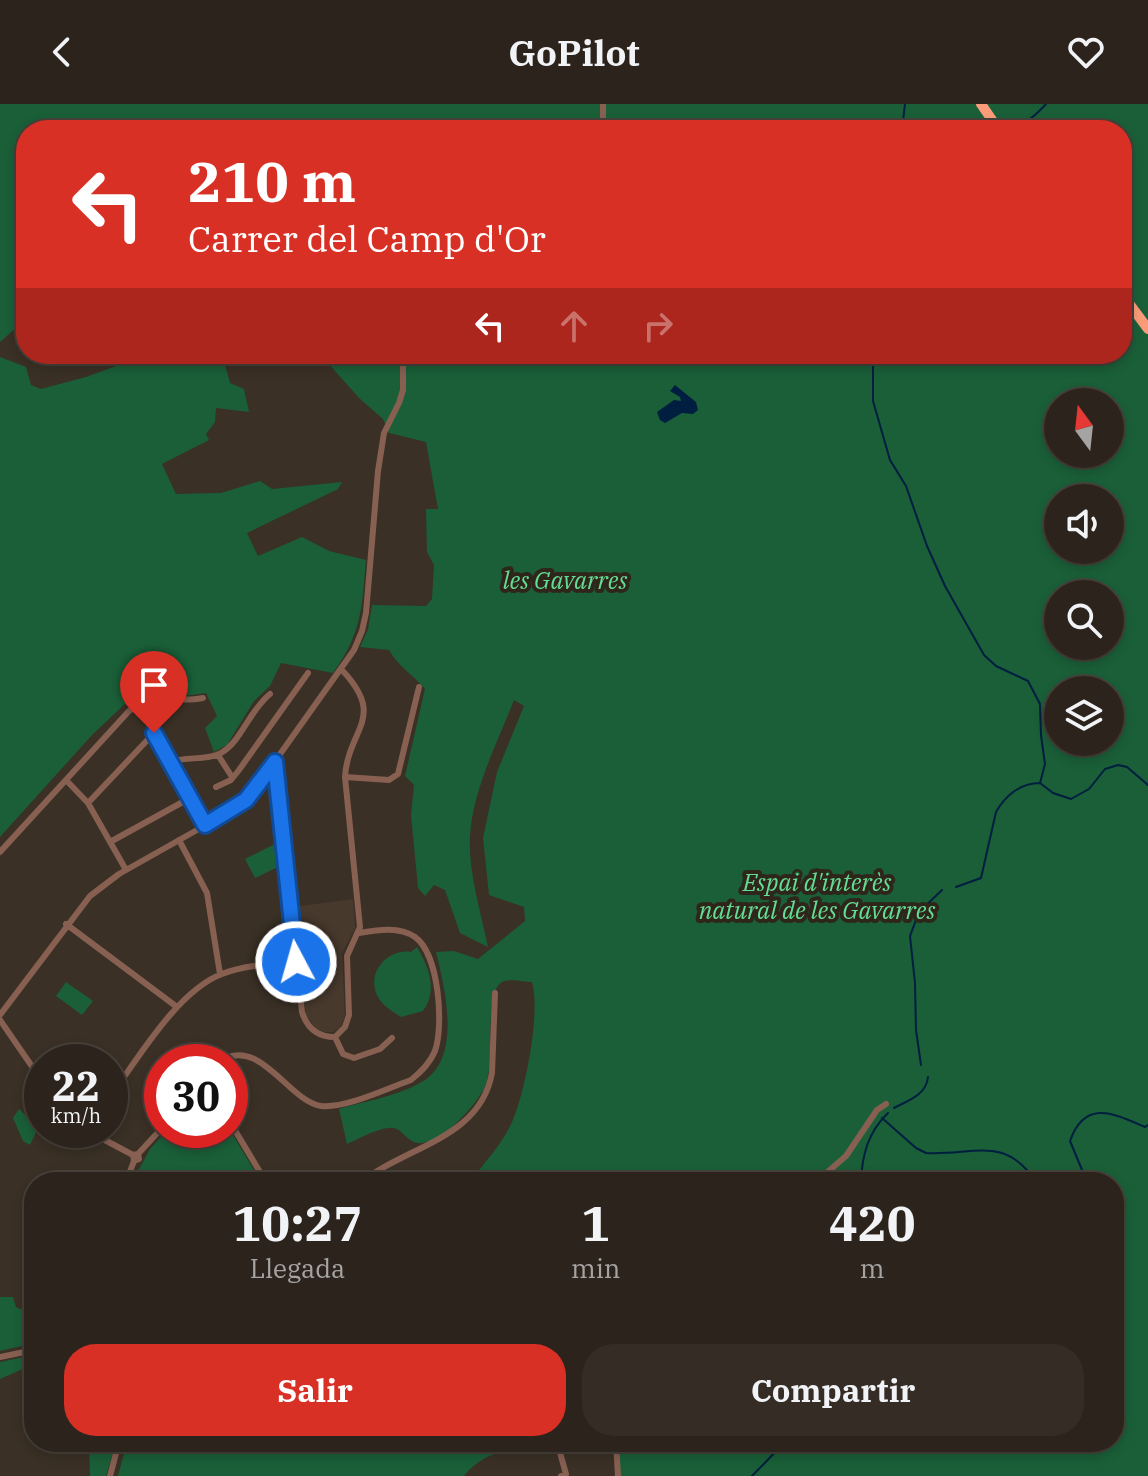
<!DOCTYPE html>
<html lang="es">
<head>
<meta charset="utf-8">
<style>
  body { margin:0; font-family:"IBM Plex Serif",serif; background:#342c25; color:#f1f3f6; height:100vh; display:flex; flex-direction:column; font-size:30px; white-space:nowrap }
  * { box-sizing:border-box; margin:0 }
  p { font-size:26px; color:#a6a4a3 }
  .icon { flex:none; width:44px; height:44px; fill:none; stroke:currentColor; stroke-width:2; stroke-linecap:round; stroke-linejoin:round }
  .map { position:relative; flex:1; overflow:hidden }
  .sheet { position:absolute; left:24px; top:1068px; width:1100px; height:280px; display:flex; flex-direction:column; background:#2c241c; border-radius:32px; box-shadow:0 4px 12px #0003,0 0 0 2px #48413b }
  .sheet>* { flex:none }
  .banner { position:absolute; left:16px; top:16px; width:1116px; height:244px; border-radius:32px; box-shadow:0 4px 12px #0003,0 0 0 2px #48413b; background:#d93025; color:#fff; overflow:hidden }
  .needle { width:52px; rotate:345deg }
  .fabs { position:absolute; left:1044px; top:284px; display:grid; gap:16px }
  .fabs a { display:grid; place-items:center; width:80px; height:80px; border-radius:50%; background:#2c241c; box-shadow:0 4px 12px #0003,0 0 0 2px #48413b; font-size:40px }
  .speed { position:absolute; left:24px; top:940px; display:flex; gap:16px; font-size:40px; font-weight:700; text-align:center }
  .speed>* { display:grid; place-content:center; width:104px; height:104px; border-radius:50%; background:#2c241c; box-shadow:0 4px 12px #0003,0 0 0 2px #48413b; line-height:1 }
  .speed small { font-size:20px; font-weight:400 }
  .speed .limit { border:12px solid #d22; background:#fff; color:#111 }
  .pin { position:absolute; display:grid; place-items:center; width:68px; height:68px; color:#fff; margin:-82px -34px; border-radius:50% 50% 50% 0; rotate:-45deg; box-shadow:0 0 8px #0007 }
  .pin .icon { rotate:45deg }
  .me { position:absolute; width:88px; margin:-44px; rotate:354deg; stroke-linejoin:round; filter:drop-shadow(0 0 6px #0008) }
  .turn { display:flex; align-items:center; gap:28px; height:168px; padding:0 40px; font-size:36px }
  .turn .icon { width:104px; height:104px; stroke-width:2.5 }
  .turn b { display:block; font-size:56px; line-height:68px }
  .lanes { display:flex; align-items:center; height:76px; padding:0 40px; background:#0003; justify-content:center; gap:40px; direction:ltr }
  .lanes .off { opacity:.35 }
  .eta { display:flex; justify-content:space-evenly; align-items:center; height:136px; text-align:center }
  .eta b { font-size:48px; font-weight:700; line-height:56px }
  .cta { display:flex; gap:16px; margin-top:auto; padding:16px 40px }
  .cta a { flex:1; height:92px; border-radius:32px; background:#d93025; color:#fff; font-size:32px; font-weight:700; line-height:92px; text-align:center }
  .cta a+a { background:#342c25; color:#f1f3f6 }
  header { display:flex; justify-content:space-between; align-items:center; height:104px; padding:0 40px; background:#2c241c; font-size:36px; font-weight:700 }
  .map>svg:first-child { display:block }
  .education { fill:#48392d }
  .green { fill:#1a5f38; fill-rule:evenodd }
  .water { fill:#001e40 }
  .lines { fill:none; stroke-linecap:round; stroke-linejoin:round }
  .stream { stroke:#001e40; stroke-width:2 }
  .minor { stroke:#876052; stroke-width:6 }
  .highway { stroke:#fa9c7a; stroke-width:10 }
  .route-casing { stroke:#114b97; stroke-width:20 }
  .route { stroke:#1a73e8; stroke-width:14 }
  .labels { text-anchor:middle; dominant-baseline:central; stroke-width:8; stroke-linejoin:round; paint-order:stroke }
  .park-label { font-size:24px; font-style:italic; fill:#63dd93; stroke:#2f261b }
</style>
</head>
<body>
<header><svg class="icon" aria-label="back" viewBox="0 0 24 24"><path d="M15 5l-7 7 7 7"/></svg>GoPilot<svg class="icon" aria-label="heart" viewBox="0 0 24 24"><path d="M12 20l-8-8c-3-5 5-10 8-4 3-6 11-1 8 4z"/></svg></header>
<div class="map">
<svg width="1148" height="1372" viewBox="0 0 1148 1372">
  <rect width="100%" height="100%" fill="#3a3025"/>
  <path class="education" d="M 353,795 L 355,824 L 342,849 L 345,912 L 341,922 L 334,928 L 324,928 L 316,925 L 306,911 L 294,803 Z"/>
  <path class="green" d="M 0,0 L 1148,0 L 1148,1372 L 620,1372 L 617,1338 L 1114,1338 L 1114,1078 L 469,1078 C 484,1060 503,1039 512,1018 C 525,989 541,908 532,878 C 524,878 510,874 502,878 C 482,890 497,961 484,985 C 474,1003 437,1046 414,1038 C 406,1035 402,1026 394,1024 C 381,1022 359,1035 347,1040 L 339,1005 C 366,997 399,992 423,977 C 462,954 445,884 436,848 L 454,847 L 478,855 L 525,817 L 524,803 L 489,791 L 483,734 L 497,668 L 524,602 L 514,596 C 497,640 473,685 470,732 C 468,768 481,808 488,843 L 460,829 L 445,786 L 434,781 L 425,792 L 418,784 L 411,711 L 414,681 L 405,672 L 425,585 C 412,570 398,562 389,546 L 360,543 L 368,525 L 372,501 L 426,502 L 432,495 L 434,461 L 427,448 L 426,405 L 438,405 L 426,338 L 389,329 L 383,315 L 359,294 L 320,250 L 1122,250 L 1122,26 L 26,26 L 26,215 L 0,238 ZM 1058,298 L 1110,298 L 1110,350 L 1058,350 ZM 1058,394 L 1110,394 L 1110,446 L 1058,446 ZM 1058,490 L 1110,490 L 1110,542 L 1058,542 ZM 1058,586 L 1110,586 L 1110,638 L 1058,638 Z
    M 127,250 L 222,250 L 230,279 L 244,285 L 249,308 L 216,304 L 215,318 L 206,330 L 209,336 L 162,360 L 176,390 L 221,389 L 260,377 L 272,385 L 342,378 L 338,385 L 247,429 L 258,452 L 302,433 L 329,447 L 366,456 C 362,503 362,529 333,569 L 281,559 L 270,582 L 254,597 L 227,641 L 214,648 L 205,624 L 217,612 L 206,589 L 184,592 L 172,585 L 143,591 L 127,598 L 92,631 L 0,733 L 0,253 L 26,263 L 31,281 L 41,285 L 86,273 L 119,261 Z
    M 279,738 L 282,761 L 255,774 L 245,755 Z
    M 417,843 C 429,863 438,887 423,907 L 401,913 C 392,907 381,901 377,891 C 366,868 389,844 411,848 Z
    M 330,849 L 332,863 L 302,866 L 301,852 Z
    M 66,878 L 93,897 L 82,911 L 56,892 Z
    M 19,1005 L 38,1024 L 30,1041 L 23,1037 L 13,1014 Z
    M 167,1026 L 173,1026 L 170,1034 L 173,1039 L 180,1043 L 191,1041 L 205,1026 L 230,1026 L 261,1078 L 132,1078 L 150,1045 Z
    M 0,1193 L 13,1193 L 16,1203 L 34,1211 L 34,1239 L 0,1247 Z
    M 34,1251 L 34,1260 L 0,1275 L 0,1258 Z
    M 89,1338 L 116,1338 L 106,1372 L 90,1372 Z
    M 127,1338 L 541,1338 C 511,1347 484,1346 464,1372 L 118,1372 Z"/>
  <path class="water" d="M 675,281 L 696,298 L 698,306 L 693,310 L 682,309 L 665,319 L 660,316 L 657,308 L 674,296 L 681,297 L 680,293 L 670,287 Z"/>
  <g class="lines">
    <path class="stream" d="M 1008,20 C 1026,21 1034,13 1046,0
      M 902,26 L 905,0
      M 873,250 L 873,297 L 890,356 L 906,382 L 927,442 L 945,482 L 984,551 L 996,562 L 1028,577 L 1040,600 L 1041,631 L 1045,660 L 1040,679
      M 956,783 L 981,774 L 996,708 C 1005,692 1020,679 1040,679 L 1053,689 L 1071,695 L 1089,685 L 1105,665 L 1118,661 L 1127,663 L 1148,681
      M 921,961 L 916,926 L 915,879 L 910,832 L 919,808 L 942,786
      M 894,1004 C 909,996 926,991 928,973
      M 882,1014 L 916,1044 L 926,1049 C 972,1052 1005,1030 1036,1078
      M 861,1078 C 862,1051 868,1028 888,1009
      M 1087,1078 L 1070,1037 C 1085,994 1115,1010 1145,1023 L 1148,1021
      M 752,1372 L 785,1338"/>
    <path class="minor" d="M 595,26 L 603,16 L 603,0
      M 166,587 C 175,598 190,596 203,594
      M 138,600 L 205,721
      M 218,651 L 232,673
      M 170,658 C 186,652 207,657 221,649 C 241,638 249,607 270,590
      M 275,658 L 302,908 C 307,924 317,933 335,933
      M 345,673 L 389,676 L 398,670 L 419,583
      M 66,676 L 88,699 L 126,766
      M 216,683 L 231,676 L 239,666 L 308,569
      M 88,699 L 154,629
      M 179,736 L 207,789 L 220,870
      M 110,738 L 190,694
      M 0,748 L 129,607 L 147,596 L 169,591
      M 66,820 L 177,903
      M 0,911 L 90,792 L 119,770 L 236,704 L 251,691 L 354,546 L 362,527 L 366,509 L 378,367 L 384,329 L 399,299 L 403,286 L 403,250
      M 0,916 L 42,977
      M 335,933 L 345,923 L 349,911 L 347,852 L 360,823 L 345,673 C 348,624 388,614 341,565
      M 335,933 L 343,950 L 354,954 L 380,945 L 392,934
      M 219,958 C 259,930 288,997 321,1002 C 345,1005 388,984 411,976 C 421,968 430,959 435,947 C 444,921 439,850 415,833 C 399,822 377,826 359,829
      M 110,993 C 137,956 178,886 222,870 C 245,861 272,860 296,858
      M 230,1018 L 266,1078
      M 86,1026 L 133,1051 L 138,1050 L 139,1055 L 134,1057 L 133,1051
      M 179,1026 L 176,1036 L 182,1039 L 198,1026
      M 138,1050 L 162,1024
      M 126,1078 L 134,1057
      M 362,1078 C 406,1042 480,1035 492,969 L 495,889
      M 816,1078 L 846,1052 L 877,1006 L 886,1000
      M 0,1253 L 34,1246
      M 557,1338 L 566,1370 L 561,1372
      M 616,1338 L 618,1372
      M 110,1372 L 119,1338"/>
    <path class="highway" d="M 981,0 L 999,26
      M 1122,190 L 1148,225"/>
  </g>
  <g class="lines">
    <g class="route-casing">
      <path id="route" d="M 154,629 L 205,721 L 246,696 L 275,658 L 296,858"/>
    </g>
    <use href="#route" class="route"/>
  </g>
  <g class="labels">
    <g class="park-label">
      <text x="565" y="476">les Gavarres</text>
      <text x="817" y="778">Espai d'interès<tspan x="817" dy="28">natural de les Gavarres</tspan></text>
    </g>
  </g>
</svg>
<div class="fabs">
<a><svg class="needle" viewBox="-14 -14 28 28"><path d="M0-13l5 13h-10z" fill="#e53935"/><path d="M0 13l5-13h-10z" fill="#a6a4a3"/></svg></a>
<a><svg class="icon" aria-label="sound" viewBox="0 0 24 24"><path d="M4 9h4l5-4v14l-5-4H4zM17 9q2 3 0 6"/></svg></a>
<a><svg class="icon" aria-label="search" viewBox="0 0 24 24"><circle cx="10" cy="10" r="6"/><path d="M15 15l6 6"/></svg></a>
<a><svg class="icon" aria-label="layers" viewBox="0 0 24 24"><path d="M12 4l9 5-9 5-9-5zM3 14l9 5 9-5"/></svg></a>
</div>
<div class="speed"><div>22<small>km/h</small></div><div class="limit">30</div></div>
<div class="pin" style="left:154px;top:629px;background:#d93025"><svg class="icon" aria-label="arrive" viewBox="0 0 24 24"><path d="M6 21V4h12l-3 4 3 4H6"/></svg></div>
<svg class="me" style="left:296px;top:858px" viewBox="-20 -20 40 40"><circle r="17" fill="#1a73e8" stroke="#fff" stroke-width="3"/><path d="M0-11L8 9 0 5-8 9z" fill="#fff"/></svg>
<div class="banner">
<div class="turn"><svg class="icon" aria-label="left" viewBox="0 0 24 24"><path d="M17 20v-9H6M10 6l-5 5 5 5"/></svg><div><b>210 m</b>Carrer del Camp d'Or</div></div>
<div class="lanes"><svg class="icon" aria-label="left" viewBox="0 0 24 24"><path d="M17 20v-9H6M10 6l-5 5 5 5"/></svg><svg class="icon off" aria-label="ahead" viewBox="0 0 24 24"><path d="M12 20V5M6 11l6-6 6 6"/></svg><svg class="icon off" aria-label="right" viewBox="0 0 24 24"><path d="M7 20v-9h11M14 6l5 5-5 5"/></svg></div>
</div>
<section class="sheet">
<div class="eta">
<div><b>10:27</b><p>Llegada</p></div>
<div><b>1</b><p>min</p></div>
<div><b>420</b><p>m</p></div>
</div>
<div class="cta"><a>Salir</a><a>Compartir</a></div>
</section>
</div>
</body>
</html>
